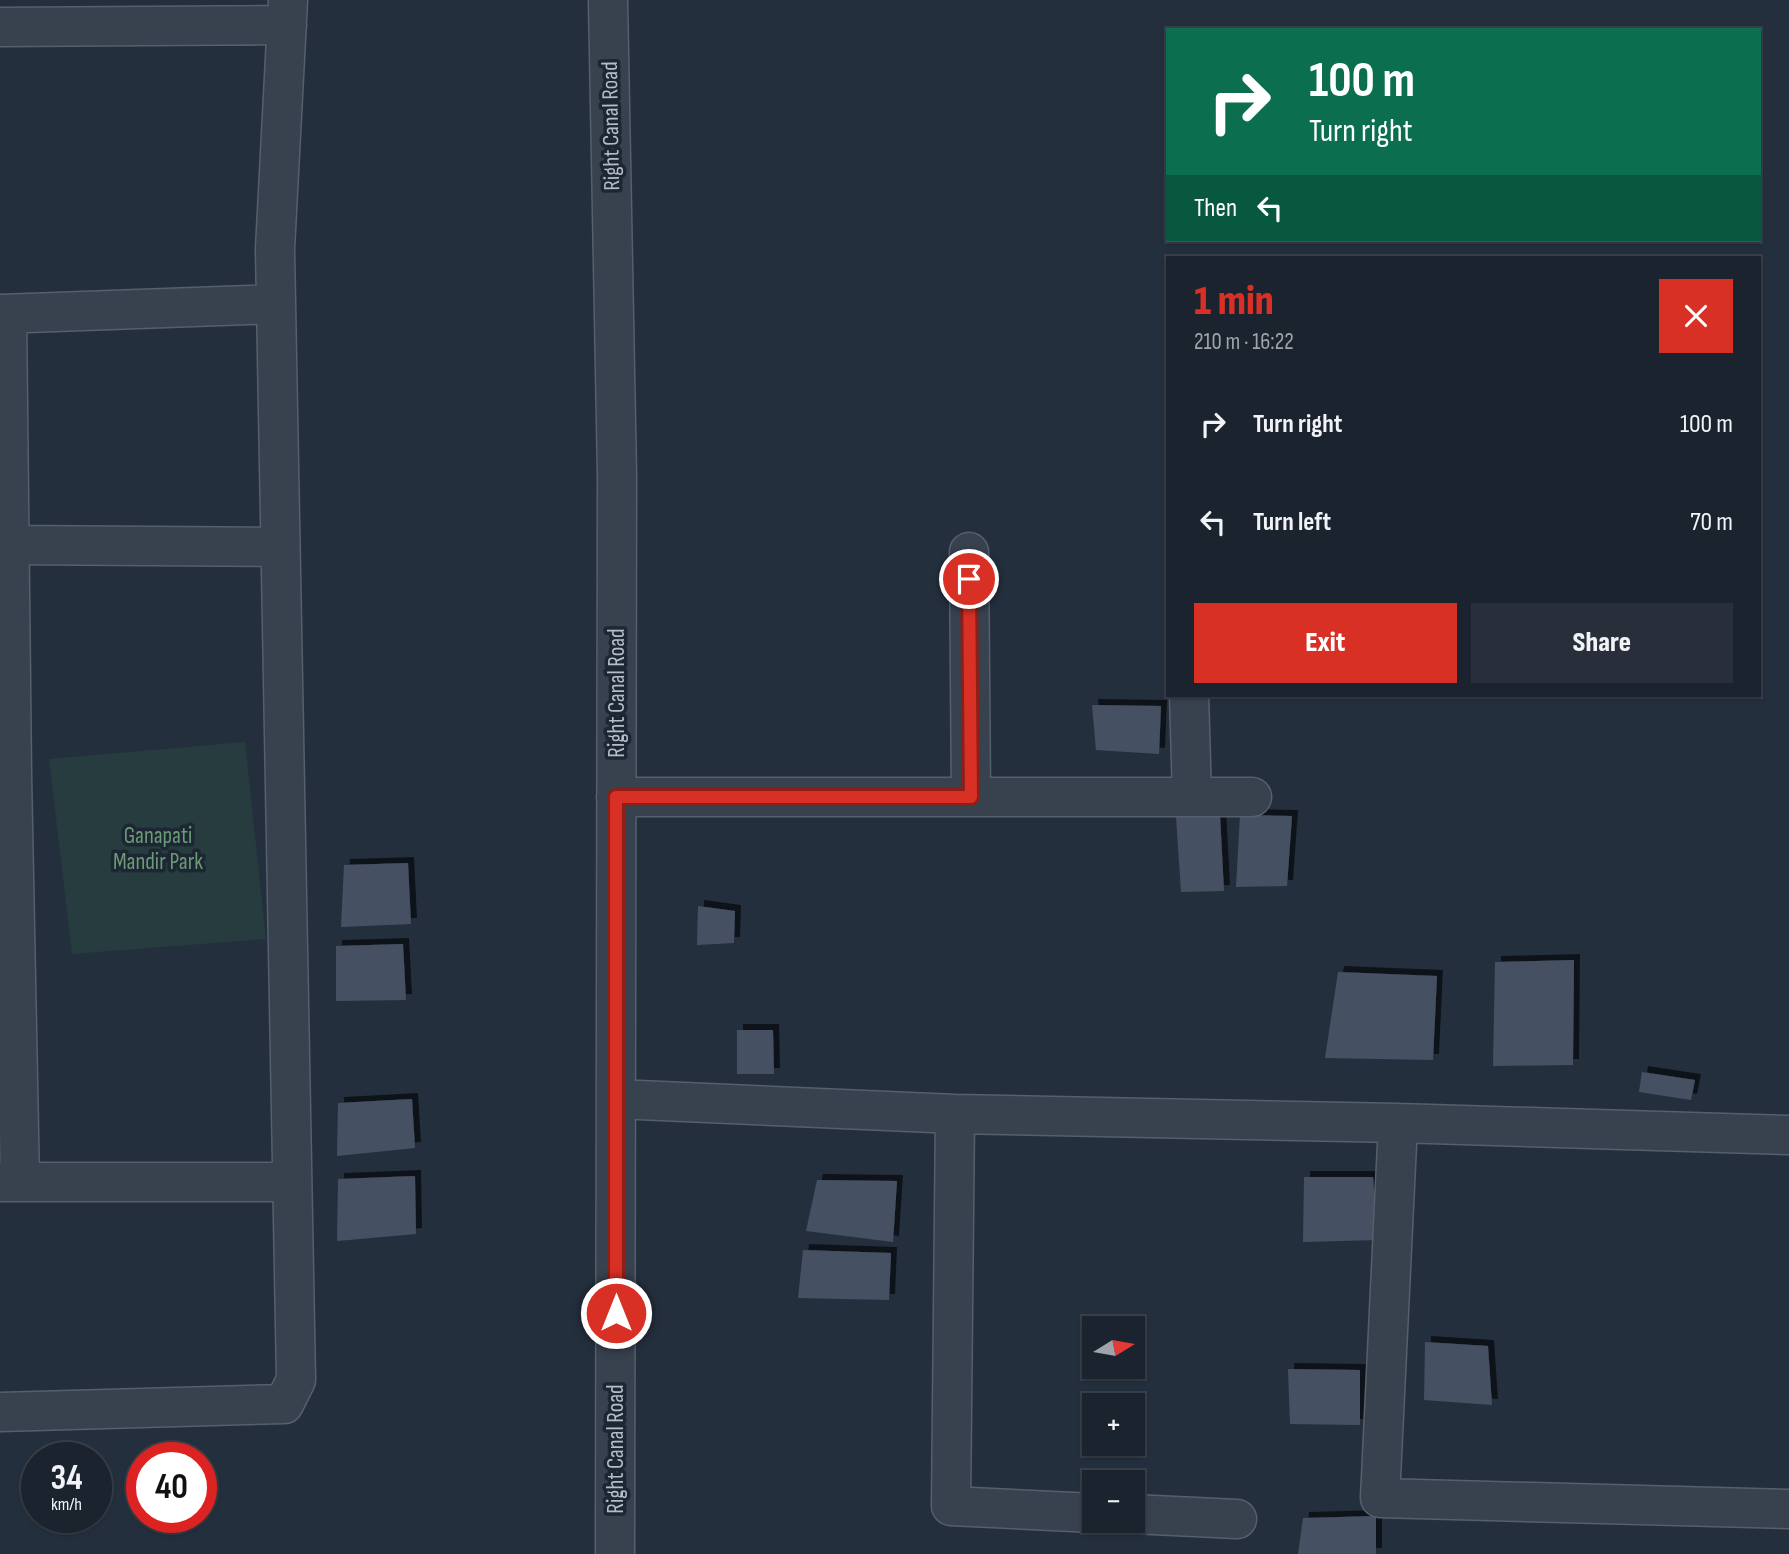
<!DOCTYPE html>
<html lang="en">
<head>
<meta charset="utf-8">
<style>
  body { margin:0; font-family:"Sofia Sans Condensed",sans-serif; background:#282f3a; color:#f1f3f6; height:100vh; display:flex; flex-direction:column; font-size:26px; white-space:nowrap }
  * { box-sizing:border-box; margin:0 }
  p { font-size:23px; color:#a0a4aa }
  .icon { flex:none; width:38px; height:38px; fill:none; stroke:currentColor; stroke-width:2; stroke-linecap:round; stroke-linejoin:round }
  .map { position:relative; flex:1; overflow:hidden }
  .sheet { position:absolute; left:1166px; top:256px; width:595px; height:441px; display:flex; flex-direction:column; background:#1b232e; border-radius:0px; box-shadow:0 2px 5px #0004,0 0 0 2px #39404a }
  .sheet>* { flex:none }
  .banner { position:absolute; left:1166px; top:28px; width:595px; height:214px; border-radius:0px; box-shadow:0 2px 5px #0004,0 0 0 2px #39404a; background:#0b6e4f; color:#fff; overflow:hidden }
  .needle { width:46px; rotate:79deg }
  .fabs { position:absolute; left:1082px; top:1316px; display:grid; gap:14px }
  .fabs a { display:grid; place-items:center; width:63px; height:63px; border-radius:0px; background:#1b232e; box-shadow:0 2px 5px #0004,0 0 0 2px #39404a; font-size:35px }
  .speed { position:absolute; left:21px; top:1442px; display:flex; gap:14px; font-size:35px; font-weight:700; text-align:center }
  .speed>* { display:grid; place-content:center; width:91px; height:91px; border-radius:50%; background:#1b232e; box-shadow:0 2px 5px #0004,0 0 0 2px #39404a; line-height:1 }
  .speed small { font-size:18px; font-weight:400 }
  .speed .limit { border:10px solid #d22; background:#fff; color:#111 }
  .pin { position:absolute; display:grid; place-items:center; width:60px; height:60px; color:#fff; margin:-30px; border:4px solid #fff; border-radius:50%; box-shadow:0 2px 7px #0007 }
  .me { position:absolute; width:77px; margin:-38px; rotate:0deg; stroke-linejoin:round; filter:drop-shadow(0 0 5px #0008) }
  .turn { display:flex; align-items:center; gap:24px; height:147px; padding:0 28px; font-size:32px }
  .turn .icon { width:91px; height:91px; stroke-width:2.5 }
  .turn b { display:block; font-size:49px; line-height:60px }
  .then { display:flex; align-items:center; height:66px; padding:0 28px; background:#0003; gap:14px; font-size:26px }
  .round { display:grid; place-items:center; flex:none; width:74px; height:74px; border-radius:0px; background:#282f3a }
  .headline { display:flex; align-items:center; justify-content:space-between; height:119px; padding:0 28px }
  h1 { font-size:42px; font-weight:800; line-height:52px; color:#d93025 }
  .button { display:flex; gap:14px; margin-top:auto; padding:14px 28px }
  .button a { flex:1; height:80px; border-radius:0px; background:#d93025; color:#fff; font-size:28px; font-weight:800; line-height:80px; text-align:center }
  .button a+a { background:#282f3a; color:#f1f3f6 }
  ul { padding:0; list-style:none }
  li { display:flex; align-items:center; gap:21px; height:98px; padding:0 28px }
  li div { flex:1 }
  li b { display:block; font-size:26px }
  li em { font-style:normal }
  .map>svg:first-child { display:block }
  .green { fill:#263c3f }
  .building { fill:#455162; filter:url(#shadow) }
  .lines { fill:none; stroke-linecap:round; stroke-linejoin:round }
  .minor-casing { stroke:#565f6c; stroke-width:41 }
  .minor { stroke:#38414e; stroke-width:38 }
  .route-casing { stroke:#8d1f18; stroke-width:18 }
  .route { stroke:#d93025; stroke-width:12 }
  .labels { text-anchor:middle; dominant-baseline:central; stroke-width:7; stroke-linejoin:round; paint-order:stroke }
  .street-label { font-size:23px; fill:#b4bcc9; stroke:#1d2633 }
  .park-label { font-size:23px; fill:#6b9a76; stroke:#1d2633 }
</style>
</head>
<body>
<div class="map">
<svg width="1789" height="1554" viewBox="0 0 1789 1554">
  <defs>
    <filter id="shadow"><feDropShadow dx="6" dy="-6" stdDeviation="0" flood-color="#0009"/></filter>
  </defs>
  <rect width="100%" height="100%" fill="#242f3e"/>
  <path class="green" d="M 245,742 L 266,939 L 72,954 L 49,759 Z"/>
  <path class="building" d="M 1092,705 L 1161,706 L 1159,754 L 1096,750 Z
    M 1220,815 L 1224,891 L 1181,892 L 1176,817 Z
    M 1240,815 L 1292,816 L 1287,886 L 1236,887 Z
    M 408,863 L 411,924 L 341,927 L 344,865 Z
    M 698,906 L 735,911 L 734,943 L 697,945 Z
    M 403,944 L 406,1000 L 336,1001 L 336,946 Z
    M 1574,960 L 1573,1065 L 1493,1066 L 1495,962 Z
    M 1338,972 L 1437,976 L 1433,1060 L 1325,1058 Z
    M 737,1030 L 773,1030 L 774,1074 L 737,1074 Z
    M 1642,1072 L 1695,1080 L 1691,1100 L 1639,1092 Z
    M 412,1099 L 415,1148 L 337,1156 L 338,1103 Z
    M 415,1176 L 416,1234 L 337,1241 L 338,1179 Z
    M 1304,1177 L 1373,1177 L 1378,1240 L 1303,1242 Z
    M 817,1180 L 897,1181 L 893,1242 L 806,1231 Z
    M 803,1250 L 891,1253 L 889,1300 L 798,1298 Z
    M 1425,1342 L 1488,1346 L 1492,1405 L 1424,1400 Z
    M 1288,1369 L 1360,1370 L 1360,1425 L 1290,1424 Z
    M 1376,1516 L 1376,1554 L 1298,1554 L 1303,1518 Z"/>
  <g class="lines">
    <g class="minor-casing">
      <path id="minor" d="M 608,0 L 617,476 L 615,1554
        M 0,27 L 287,25
        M 0,314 L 275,304
        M 7,314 L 12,775 L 20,1182
        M 9,545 L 280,547
        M 969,552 L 971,797
        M 1189,695 L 1192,797
        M 616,797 L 1252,797
        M 616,1099 L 955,1114 L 1398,1123 L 1789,1135
        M 955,1114 L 951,1506 L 1094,1513
        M 1398,1123 L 1380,1498 L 1789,1509
        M 0,1182 L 292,1182
        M 0,1412 L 284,1404 L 296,1380 L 275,249 L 288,0
        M 1132,1514 L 1237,1519"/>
    </g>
    <use href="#minor" class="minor"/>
  </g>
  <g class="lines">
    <g class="route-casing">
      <path id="route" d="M 616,1313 L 616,797 L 971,797 L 969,579"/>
    </g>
    <use href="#route" class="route"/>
  </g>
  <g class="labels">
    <g class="street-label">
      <text transform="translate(611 126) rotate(-91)">Right Canal Road</text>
      <text transform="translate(617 693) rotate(-90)">Right Canal Road</text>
      <text transform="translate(616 1449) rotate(-90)">Right Canal Road</text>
    </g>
    <g class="park-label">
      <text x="158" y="836">Ganapati<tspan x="158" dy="26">Mandir Park</tspan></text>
    </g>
  </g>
</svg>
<div class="fabs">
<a><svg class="needle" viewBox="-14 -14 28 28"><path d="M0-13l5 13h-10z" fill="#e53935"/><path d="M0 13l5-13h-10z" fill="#a0a4aa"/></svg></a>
<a>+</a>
<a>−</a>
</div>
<div class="speed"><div>34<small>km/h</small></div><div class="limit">40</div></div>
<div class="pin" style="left:969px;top:579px;background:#d93025"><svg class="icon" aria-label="arrive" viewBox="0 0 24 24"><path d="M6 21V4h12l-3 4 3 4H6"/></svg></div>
<svg class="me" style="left:616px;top:1313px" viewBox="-20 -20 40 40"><circle r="17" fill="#d93025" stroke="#fff" stroke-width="3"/><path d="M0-11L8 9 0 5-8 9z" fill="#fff"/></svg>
<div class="banner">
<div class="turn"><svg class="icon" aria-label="right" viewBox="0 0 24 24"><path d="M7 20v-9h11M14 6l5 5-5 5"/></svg><div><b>100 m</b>Turn right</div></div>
<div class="then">Then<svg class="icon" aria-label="left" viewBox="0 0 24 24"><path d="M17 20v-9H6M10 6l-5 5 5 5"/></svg></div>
</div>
<section class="sheet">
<div class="headline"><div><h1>1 min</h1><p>210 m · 16:22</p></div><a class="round" style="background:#d93025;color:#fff"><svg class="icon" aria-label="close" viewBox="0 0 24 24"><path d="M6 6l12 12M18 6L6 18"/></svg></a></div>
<ul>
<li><svg class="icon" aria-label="right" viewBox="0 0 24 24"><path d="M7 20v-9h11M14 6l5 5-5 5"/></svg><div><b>Turn right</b></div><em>100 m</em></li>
<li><svg class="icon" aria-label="left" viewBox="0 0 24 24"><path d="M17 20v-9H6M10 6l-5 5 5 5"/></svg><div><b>Turn left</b></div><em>70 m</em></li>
</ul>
<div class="button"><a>Exit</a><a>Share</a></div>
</section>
</div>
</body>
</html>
